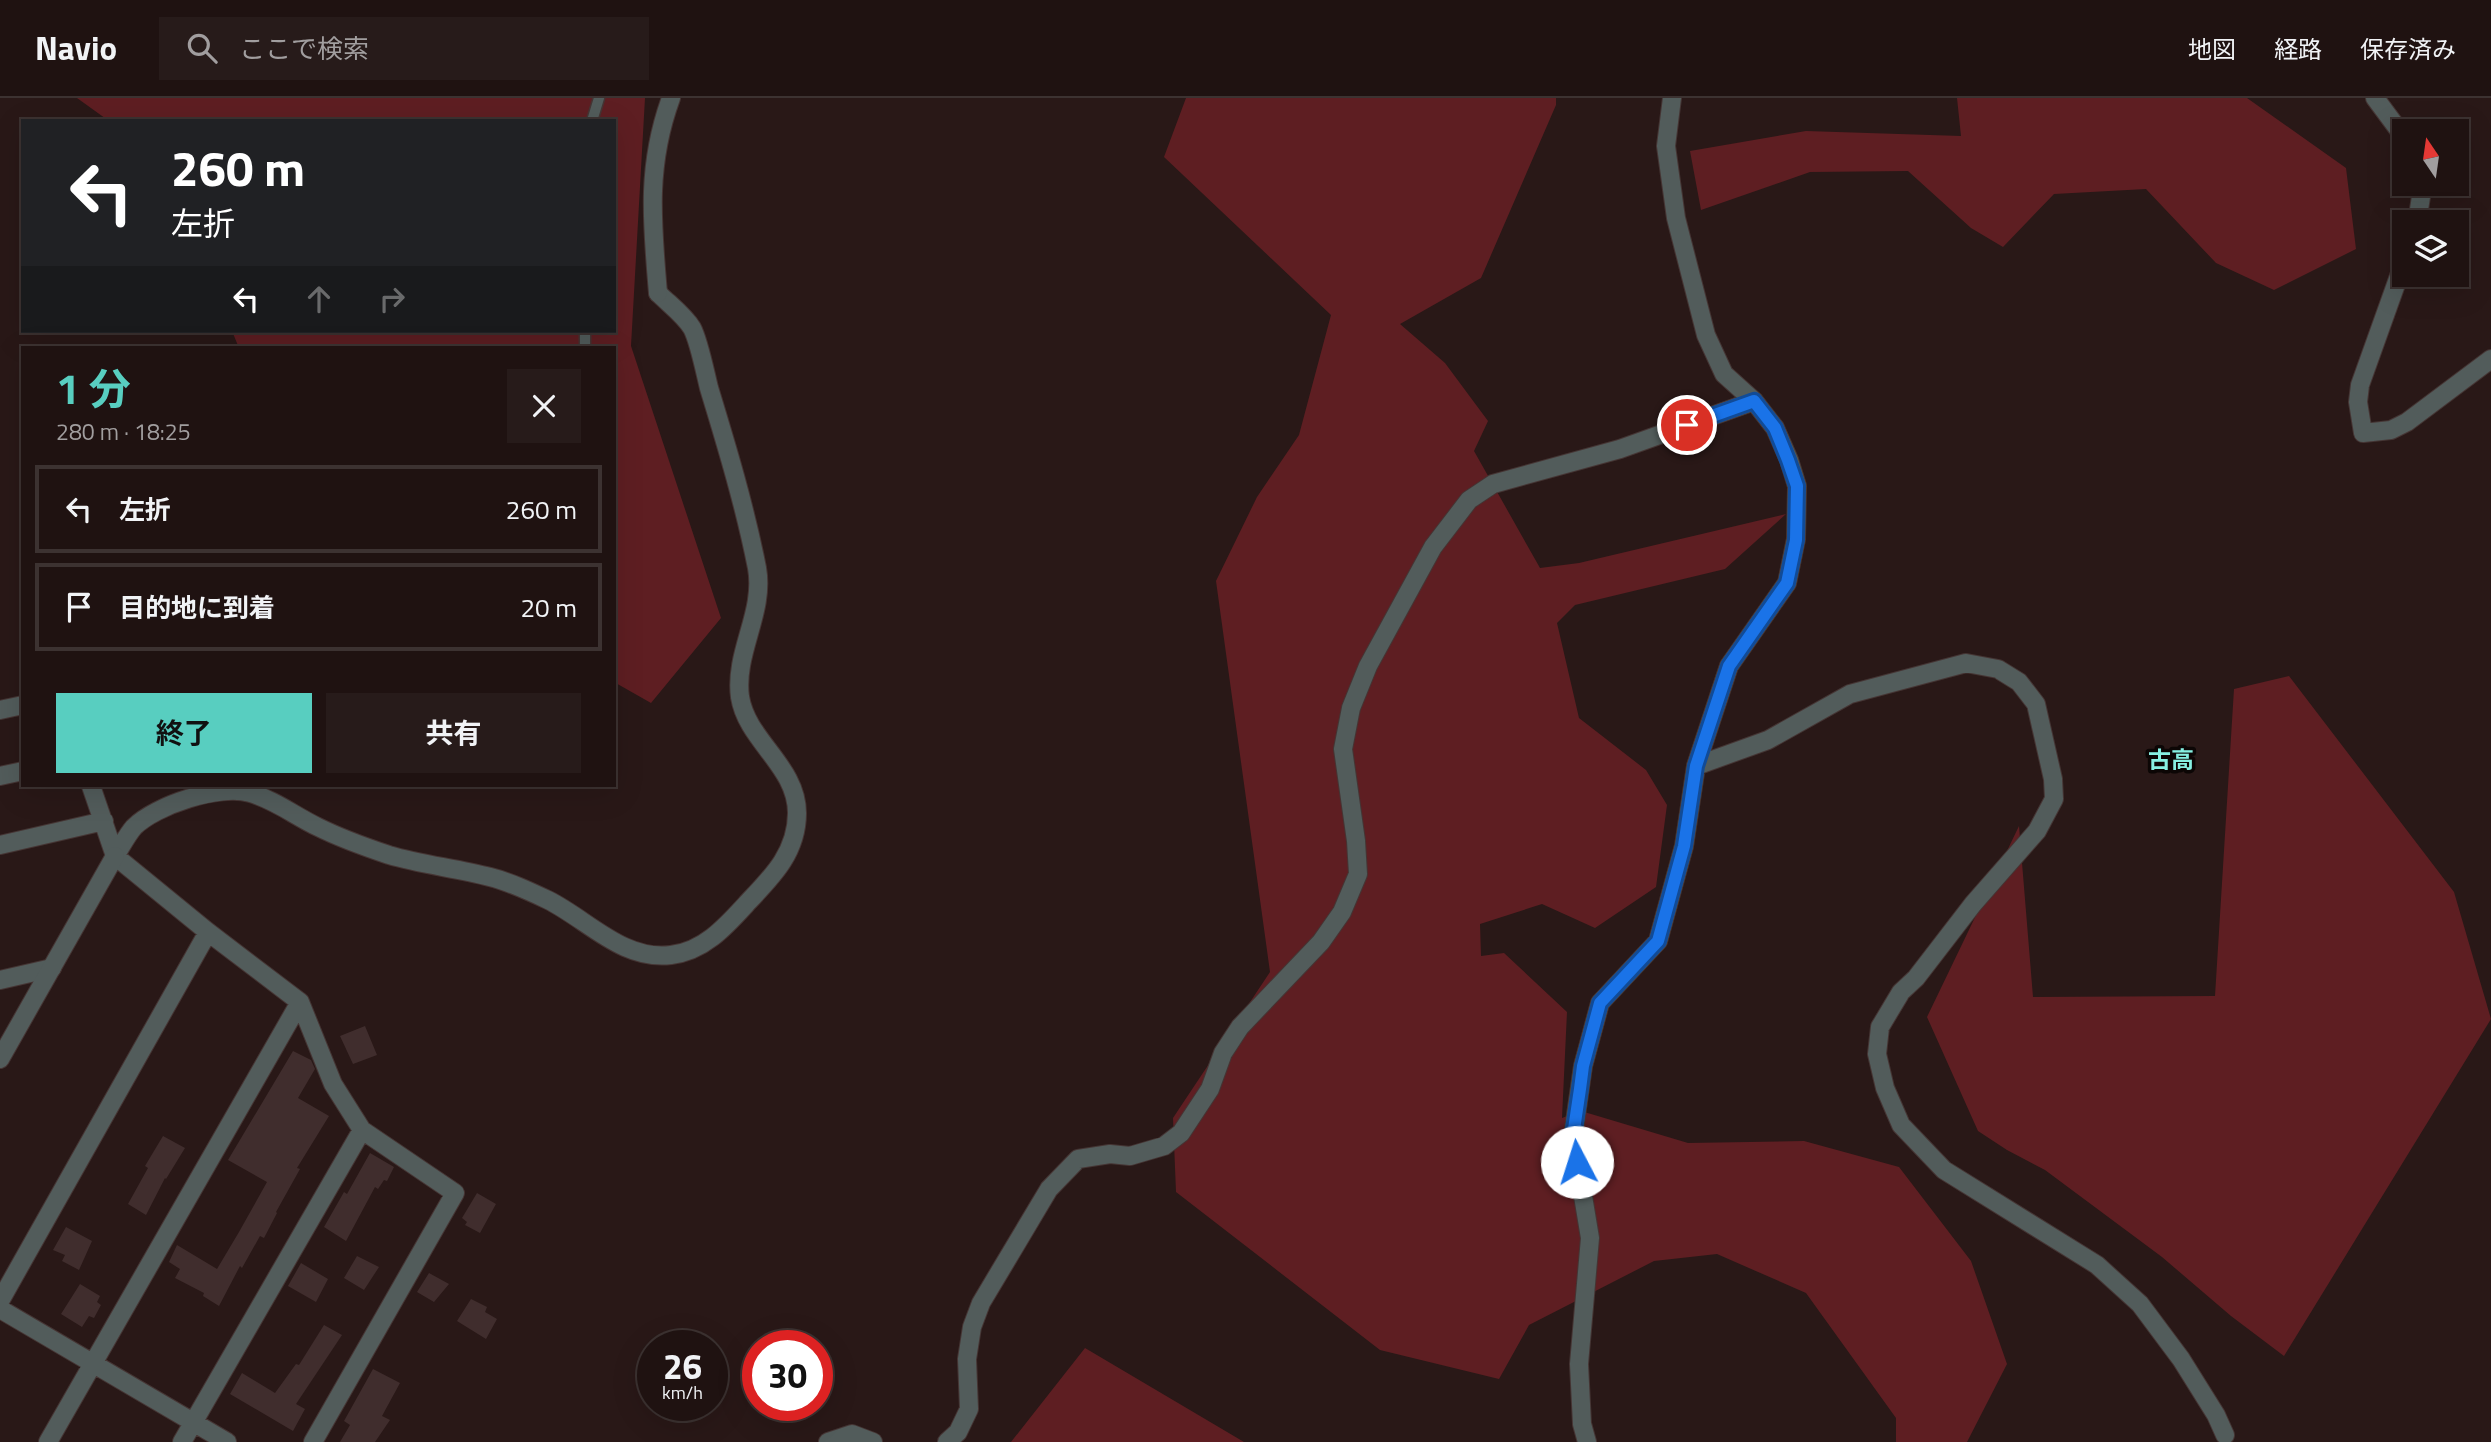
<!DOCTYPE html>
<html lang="ja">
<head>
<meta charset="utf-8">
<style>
  body { margin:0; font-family:"Titillium Web","Noto Sans JP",sans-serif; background:#271b1a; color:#f1f3f6; height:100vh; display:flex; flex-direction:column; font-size:26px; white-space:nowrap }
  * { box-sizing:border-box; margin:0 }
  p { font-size:23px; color:#a19e9f }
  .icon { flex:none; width:38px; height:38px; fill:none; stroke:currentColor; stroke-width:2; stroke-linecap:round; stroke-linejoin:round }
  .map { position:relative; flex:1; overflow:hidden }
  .sheet { position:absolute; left:21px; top:248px; width:595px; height:441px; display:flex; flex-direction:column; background:#1f1211; border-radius:0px; box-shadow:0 7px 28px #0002,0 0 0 2px #3c3231 }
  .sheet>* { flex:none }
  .top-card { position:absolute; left:21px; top:21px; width:595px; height:214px; border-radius:0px; box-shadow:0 7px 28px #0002,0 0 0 2px #3c3231; background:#202124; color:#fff; overflow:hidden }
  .needle { width:46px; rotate:347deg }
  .tools { position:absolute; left:2392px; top:21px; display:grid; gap:14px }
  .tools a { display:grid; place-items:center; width:77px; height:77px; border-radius:0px; background:#1f1211; box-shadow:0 7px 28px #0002,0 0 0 2px #3c3231; font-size:35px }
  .speed { position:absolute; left:637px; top:1232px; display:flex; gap:14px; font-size:35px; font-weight:700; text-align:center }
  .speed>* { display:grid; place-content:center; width:91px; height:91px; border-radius:50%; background:#1f1211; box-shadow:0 7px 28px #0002,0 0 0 2px #3c3231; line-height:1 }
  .speed small { font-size:18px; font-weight:400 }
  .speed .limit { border:10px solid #d22; background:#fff; color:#111 }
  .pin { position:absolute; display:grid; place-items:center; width:60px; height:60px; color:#fff; margin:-30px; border:4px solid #fff; border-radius:50%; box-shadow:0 2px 7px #0007 }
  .me { position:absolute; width:77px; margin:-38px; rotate:355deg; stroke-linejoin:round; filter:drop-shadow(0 0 5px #0008) }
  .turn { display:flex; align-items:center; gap:24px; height:147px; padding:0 35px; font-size:32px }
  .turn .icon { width:91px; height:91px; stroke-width:2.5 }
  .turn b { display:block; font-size:49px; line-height:60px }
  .lanes { display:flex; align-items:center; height:66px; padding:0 35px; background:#0003; justify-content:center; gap:35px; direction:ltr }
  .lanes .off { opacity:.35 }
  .round { display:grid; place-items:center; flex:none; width:74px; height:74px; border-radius:0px; background:#271b1a }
  .summary { display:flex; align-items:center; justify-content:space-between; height:119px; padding:0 35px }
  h1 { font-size:42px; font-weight:700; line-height:52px; color:#58cec0 }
  .cta { display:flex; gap:14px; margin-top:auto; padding:14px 35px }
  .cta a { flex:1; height:80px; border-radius:0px; background:#58cec0; color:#111; font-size:28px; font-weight:700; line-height:80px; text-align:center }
  .cta a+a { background:#271b1a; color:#f1f3f6 }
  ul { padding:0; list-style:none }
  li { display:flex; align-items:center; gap:21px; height:88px; margin:0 14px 10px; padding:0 21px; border:4px solid #3c3231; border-radius:0px }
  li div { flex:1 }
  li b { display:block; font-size:26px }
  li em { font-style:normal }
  header { display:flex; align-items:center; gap:42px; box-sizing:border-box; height:98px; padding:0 35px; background:#1f1211; border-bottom:2px solid #3c3231 }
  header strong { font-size:33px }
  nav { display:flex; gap:38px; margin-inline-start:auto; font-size:24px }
  .search { width:490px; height:63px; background:#271b1a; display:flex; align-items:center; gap:18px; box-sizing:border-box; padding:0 24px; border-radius:0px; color:#a19e9f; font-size:26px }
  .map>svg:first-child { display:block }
  .green { fill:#5e1e22 }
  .building { fill:#402d2d }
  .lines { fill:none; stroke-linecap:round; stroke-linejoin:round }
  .service-casing { stroke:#453534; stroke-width:13 }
  .minor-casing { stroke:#453534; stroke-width:20 }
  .tertiary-casing { stroke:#453534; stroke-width:20 }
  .service { stroke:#525c5b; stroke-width:10 }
  .minor { stroke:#525c5b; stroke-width:18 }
  .tertiary { stroke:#525c5b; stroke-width:18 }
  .route-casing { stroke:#114b97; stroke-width:18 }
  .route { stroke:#1a73e8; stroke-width:12 }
  .labels { text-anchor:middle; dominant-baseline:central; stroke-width:7; stroke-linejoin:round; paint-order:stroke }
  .quarter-label { font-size:23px; font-weight:bold; fill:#87f0e3; stroke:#0c0605 }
</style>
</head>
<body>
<header>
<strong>Navio</strong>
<div class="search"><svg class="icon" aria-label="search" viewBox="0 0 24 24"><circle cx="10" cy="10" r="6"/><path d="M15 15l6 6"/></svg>ここで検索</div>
<nav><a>地図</a><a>経路</a><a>保存済み</a></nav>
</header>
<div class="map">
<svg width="2491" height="1344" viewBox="0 0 2491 1344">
  <rect width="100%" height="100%" fill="#291817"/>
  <path class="green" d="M 77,0 L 645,0 L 631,248 L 721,520 L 651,605 L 614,584 L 614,250 L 239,250 L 232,233 L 614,233 L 614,23 L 109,23 Z
    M 1186,0 L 1556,0 L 1556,7 L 1481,180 L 1400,226 L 1445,265 L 1488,323 L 1474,353 L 1540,470 L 1579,465 L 1786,416 L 1725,471 L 1575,507 L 1557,525 L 1579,620 L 1646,672 L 1667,707 L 1656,789 L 1595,830 L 1542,806 L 1480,826 L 1481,858 L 1504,855 L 1567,914 L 1562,1020 L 1581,1013 L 1688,1045 L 1804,1043 L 1899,1069 L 1971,1163 L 2007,1266 L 1967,1344 L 1896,1344 L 1896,1320 L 1806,1195 L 1717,1156 L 1654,1163 L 1529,1227 L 1499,1281 L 1380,1252 L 1176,1094 L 1173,1020 L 1270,874 L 1216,483 L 1257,399 L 1299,337 L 1331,217 L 1164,59 Z
    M 1957,0 L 2247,0 L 2346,70 L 2356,151 L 2274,192 L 2216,165 L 2146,91 L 2054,96 L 2003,149 L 1971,130 L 1908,73 L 1810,74 L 1701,112 L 1690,53 L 1806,33 L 1961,38 Z
    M 2289,578 L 2454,794 L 2491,921 L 2284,1258 L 2231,1218 L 2162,1159 L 2045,1072 L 2007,1052 L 1978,1033 L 1927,919 L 2019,728 L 2033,899 L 2215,898 L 2234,591 Z
    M 1085,1250 L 1244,1344 L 1011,1344 Z"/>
  <path class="building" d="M 365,928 L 377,957 L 353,966 L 340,938 Z
    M 293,953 L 311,962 L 315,971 L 298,1000 L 329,1018 L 297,1070 L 300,1071 L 276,1114 L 277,1115 L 264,1140 L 260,1138 L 242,1170 L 240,1168 L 219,1208 L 203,1198 L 204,1195 L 175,1180 L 180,1171 L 169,1164 L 177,1147 L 217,1171 L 239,1134 L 267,1084 L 228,1062 Z
    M 163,1038 L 185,1050 L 166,1081 L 165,1080 L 146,1117 L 128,1106 L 148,1070 L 145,1068 Z
    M 370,1055 L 394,1069 L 387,1083 L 384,1082 L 378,1091 L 375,1089 L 346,1143 L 324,1129 L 344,1094 L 347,1096 Z
    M 477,1095 L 496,1106 L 480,1135 L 465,1127 L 467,1124 L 462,1120 Z
    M 66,1129 L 92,1143 L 79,1172 L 62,1163 L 65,1157 L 53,1152 Z
    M 357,1158 L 379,1169 L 364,1192 L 344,1180 Z
    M 301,1165 L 328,1181 L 316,1204 L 288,1188 Z
    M 429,1175 L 449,1186 L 434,1204 L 417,1194 Z
    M 80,1186 L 100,1198 L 97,1204 L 101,1207 L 94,1220 L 89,1218 L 82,1229 L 61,1216 Z
    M 471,1201 L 487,1209 L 485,1214 L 497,1221 L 486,1241 L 457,1223 Z
    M 324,1227 L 342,1237 L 296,1306 L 305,1311 L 293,1333 L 230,1296 L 242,1275 L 275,1295 L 296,1266 L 299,1267 Z
    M 373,1271 L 400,1285 L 382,1318 L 390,1322 L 375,1344 L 340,1344 L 350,1327 L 344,1323 Z"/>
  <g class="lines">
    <g class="service-casing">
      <path id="service" d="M 592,23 L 599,0
        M 585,233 L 585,250"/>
    </g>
    <g class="minor-casing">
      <path id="minor" d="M 2375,0 L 2404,39
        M 2417,124 L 2423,86
        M 2404,164 L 2360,287 L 2358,304 L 2363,335 L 2391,332 L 2407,324 L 2491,261
        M 0,612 L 23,607
        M 1696,668 L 1768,642 L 1850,596 L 1966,565 L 1998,571 L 2019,584 L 2036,606 L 2053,681 L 2054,701 L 2037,733 L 1973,806 L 1916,880 L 1901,894 L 1880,929 L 1877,956 L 1885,990 L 1901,1027 L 1944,1072 L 2097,1167 L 2140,1206 L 2181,1261 L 2216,1317 L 2225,1337
        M 0,678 L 23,673
        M 91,688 L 115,758 L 208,834 L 300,904 L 333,986 L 362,1032 L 455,1095 L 313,1344
        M 0,747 L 104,723
        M 115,758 C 121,749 127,737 134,729 C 156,707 220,686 250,695 C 275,702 295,718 318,729 C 340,740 365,749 389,757 C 422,767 457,770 490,779 C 510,784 529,793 548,802 C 588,822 623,863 671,857 C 705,853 727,827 749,803 C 774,777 797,753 797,715 C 797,668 747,643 740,599 C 734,554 765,515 757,470 C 745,409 727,349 709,290 C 705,274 699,243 692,230 C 684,217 669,206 658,195
        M 0,882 L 52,870
        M 0,1203 L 208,834
        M 0,1211 L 227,1344
        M 48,1344 L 300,904
        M 182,1344 L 362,1032
        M 828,1344 L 852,1336 L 873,1344
        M 947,1344 L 958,1334 L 969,1311 L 967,1261 L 972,1229 L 981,1205 L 1049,1091 L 1078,1061 L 1110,1056 L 1130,1058 L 1164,1048 L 1181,1035 L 1210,991 L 1223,955 L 1240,929 L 1321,844 L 1342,814 L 1358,776 L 1356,743 L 1343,651 L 1351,610 L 1368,568 L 1433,449 L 1469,402 L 1493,386 L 1620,351 L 1754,303
        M 1587,1344 L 1582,1326 L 1579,1266 L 1590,1140 L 1573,1038 L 1583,968 L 1600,905 L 1658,843 L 1684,748 L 1696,668 L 1729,568 L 1787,485 L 1796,441 L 1797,388 L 1789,362 L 1775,330 L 1754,303 L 1724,276 L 1706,237 L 1676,120 L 1666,48 L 1672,0"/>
    </g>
    <g class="tertiary-casing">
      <path id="tertiary" d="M 658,195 C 652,125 646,68 671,0
        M 0,961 L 115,758"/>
    </g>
    <use href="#service" class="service"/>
    <use href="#minor" class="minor"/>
    <use href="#tertiary" class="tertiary"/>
  </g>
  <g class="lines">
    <g class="route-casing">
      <path id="route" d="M 1577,1064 L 1573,1038 L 1580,991 L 1583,968 L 1600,905 L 1658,843 L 1684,748 L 1696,668 L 1729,568 L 1787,485 L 1796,442 L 1797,388 L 1788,362 L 1775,330 L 1754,303 L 1687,327"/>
    </g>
    <use href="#route" class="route"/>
  </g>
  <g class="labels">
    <g class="quarter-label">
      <text x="2171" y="661">古高</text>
    </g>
  </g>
</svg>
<div class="tools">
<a><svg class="needle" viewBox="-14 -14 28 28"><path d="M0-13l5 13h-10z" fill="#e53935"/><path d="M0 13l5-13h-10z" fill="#a19e9f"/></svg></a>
<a><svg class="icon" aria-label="layers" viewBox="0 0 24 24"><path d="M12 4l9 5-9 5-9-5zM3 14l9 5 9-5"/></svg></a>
</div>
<div class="speed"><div>26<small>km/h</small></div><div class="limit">30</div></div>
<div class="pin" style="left:1687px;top:327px;background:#d93025"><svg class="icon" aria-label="arrive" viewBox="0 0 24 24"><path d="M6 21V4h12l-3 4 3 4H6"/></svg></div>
<svg class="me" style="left:1577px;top:1064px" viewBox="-20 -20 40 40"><circle r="19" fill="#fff"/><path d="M0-13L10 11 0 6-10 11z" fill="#1a73e8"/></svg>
<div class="top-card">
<div class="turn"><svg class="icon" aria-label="left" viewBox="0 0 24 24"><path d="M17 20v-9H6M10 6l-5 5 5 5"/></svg><div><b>260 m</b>左折</div></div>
<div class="lanes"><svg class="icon" aria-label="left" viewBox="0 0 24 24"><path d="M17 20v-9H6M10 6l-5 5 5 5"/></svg><svg class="icon off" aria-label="ahead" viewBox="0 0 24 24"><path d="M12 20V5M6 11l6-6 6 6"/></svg><svg class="icon off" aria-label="right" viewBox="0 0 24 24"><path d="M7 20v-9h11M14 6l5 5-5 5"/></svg></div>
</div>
<section class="sheet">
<div class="summary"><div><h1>1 分</h1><p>280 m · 18:25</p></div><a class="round"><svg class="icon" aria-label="close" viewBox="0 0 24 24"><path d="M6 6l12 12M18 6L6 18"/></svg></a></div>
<ul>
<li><svg class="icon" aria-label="left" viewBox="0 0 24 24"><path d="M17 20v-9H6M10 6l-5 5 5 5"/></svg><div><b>左折</b></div><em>260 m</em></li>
<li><svg class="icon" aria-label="arrive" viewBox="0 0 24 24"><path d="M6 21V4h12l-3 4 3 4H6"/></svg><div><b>目的地に到着</b></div><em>20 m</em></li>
</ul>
<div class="cta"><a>終了</a><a>共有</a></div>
</section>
</div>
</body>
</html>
